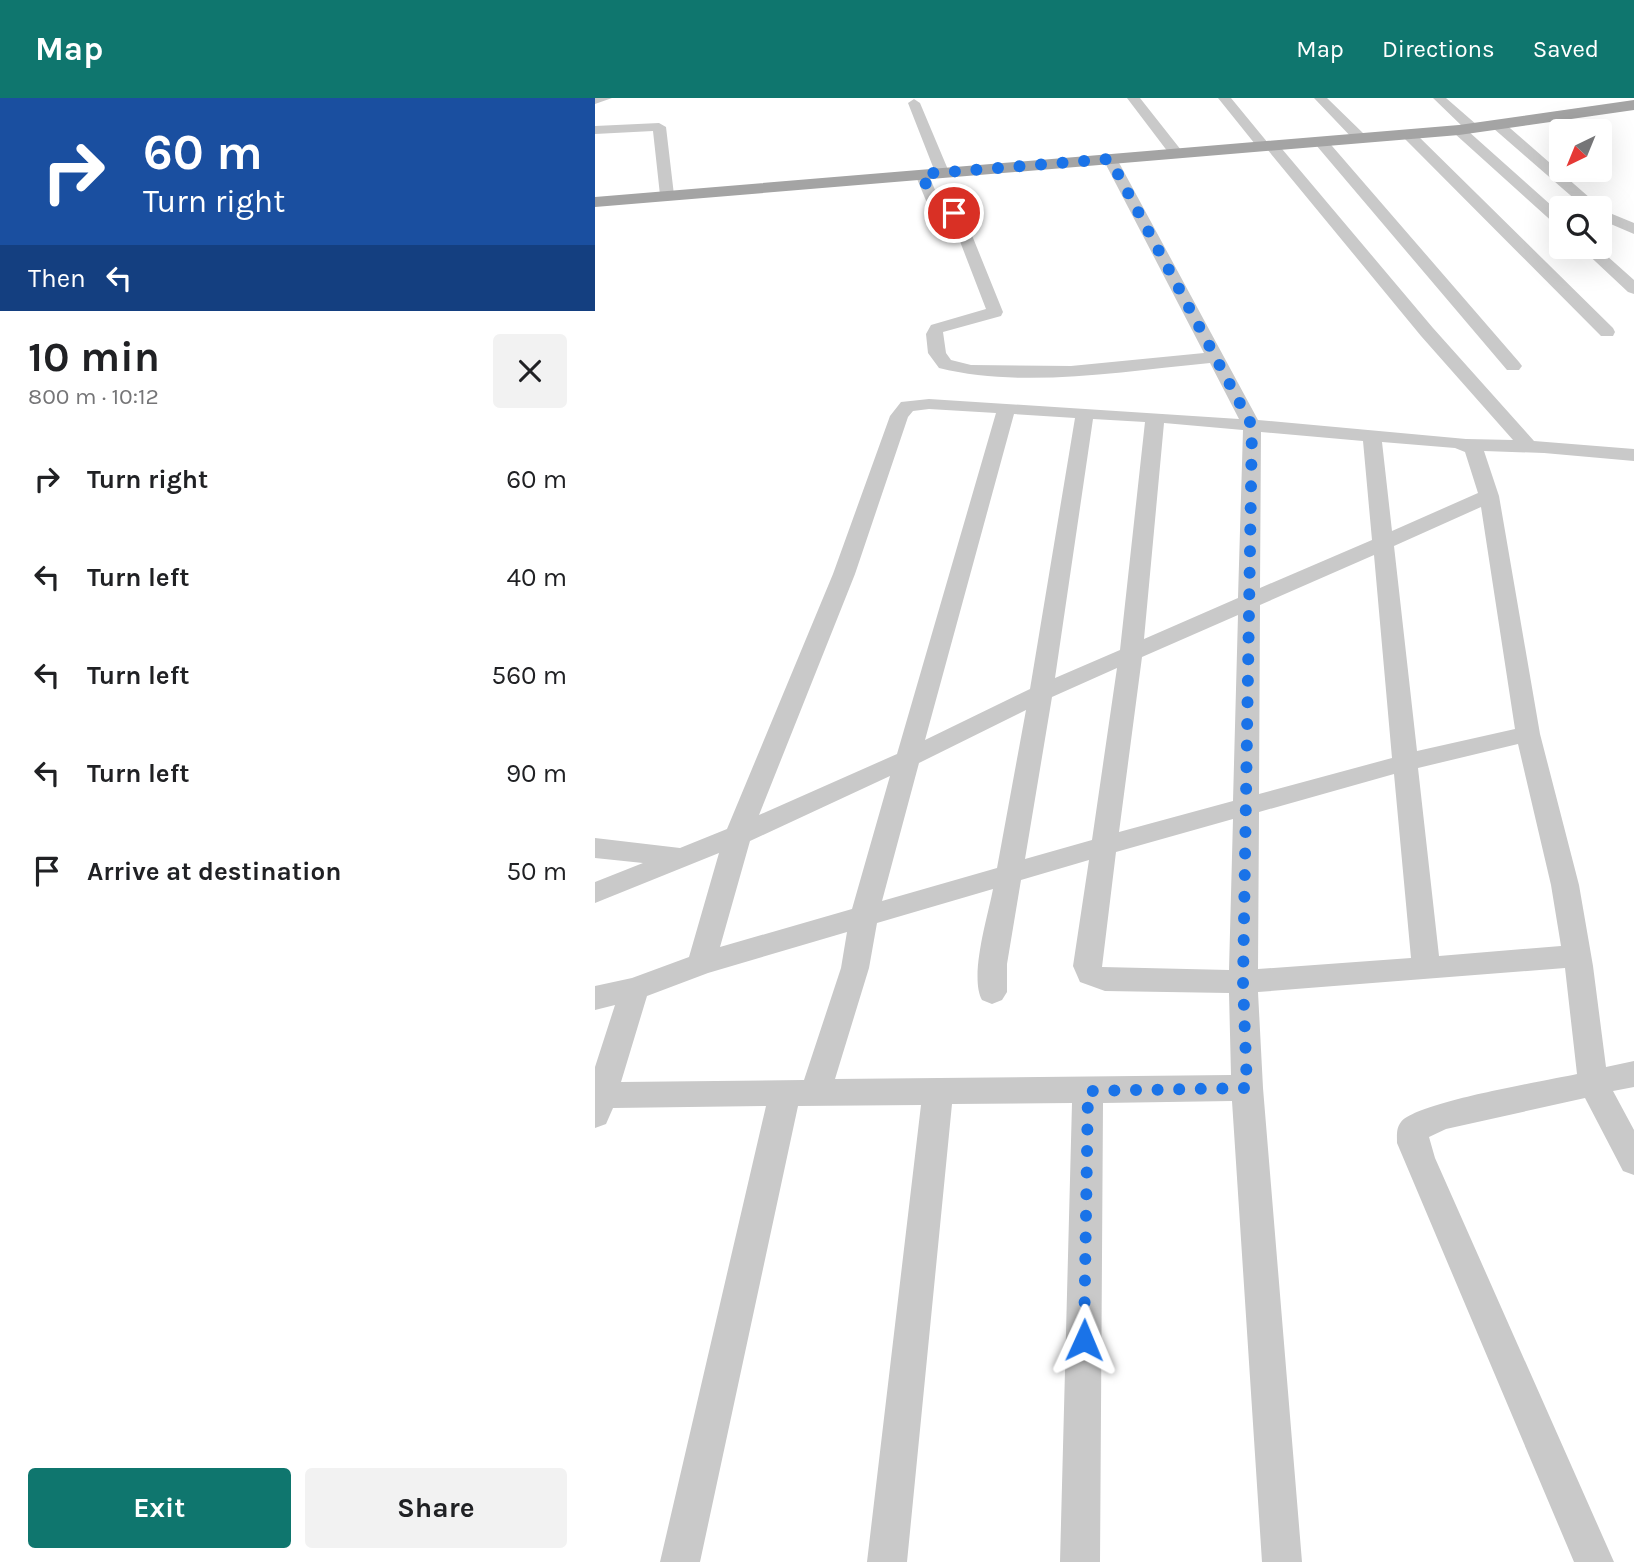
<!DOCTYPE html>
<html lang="en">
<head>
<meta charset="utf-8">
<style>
  body { margin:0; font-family:Karla,sans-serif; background:#f2f2f2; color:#202124; height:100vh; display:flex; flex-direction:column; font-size:26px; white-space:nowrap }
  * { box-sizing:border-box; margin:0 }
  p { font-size:23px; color:#757577 }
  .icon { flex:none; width:38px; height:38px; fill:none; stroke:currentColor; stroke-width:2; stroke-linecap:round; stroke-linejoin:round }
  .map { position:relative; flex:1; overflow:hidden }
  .details { display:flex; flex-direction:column; background:#fff; width:595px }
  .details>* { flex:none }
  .hud { background:#1a4fa0; color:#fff; overflow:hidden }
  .needle { width:46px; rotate:223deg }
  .tools { position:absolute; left:954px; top:21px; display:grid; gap:14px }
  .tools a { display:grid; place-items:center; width:63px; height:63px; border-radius:7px; background:#fff; box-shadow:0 7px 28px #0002; font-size:35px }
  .pin { position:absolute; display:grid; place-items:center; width:60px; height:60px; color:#fff; margin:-30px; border:4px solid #fff; border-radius:50%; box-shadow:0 2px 7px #0007 }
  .me { position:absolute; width:77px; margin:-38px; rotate:1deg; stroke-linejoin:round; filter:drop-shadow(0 0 5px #0008) }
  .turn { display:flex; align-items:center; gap:24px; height:147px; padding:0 28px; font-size:32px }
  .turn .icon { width:91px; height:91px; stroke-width:2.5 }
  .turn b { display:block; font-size:49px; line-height:60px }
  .then { display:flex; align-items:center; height:66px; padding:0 28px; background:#0003; gap:14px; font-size:26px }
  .round { display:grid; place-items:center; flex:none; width:74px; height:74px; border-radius:7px; background:#f2f2f2 }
  .headline { display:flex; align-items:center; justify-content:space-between; height:119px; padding:0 28px }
  h1 { font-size:42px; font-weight:700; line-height:52px }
  .cta { display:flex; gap:14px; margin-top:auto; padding:14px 28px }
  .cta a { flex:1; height:80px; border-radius:7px; background:#0f766e; color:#fff; font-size:28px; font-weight:700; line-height:80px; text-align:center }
  .cta a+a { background:#f2f2f2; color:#202124 }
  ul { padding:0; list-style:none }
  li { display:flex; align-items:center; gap:21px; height:98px; padding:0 28px }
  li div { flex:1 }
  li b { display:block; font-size:26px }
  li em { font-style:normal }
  header { display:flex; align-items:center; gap:42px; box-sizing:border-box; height:98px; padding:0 35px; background:#0f766e; color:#fff }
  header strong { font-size:33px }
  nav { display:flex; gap:38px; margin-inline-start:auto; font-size:24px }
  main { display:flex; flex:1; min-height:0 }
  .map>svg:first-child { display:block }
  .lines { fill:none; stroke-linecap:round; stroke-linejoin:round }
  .minor { fill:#c9c9c9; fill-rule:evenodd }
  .major { fill:#a4a4a4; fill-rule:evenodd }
  .route { stroke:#1a73e8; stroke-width:12; stroke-dasharray:0 21.6 }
</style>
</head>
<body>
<header>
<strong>Map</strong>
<nav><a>Map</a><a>Directions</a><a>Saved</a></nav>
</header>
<main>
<section class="details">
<div class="hud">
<div class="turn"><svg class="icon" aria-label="right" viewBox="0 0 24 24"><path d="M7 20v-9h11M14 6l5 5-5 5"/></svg><div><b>60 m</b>Turn right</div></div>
<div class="then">Then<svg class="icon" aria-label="left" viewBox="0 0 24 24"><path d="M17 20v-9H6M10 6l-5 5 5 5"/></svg></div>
</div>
<div class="headline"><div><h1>10 min</h1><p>800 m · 10:12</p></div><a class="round"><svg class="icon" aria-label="close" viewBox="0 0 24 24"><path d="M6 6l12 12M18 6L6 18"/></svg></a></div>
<ul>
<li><svg class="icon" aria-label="right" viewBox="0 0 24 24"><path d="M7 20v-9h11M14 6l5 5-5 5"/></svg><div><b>Turn right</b></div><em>60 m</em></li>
<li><svg class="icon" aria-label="left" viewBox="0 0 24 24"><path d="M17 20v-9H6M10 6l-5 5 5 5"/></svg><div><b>Turn left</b></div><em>40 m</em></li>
<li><svg class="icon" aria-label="left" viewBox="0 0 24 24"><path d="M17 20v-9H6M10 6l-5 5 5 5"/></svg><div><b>Turn left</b></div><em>560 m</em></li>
<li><svg class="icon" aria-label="left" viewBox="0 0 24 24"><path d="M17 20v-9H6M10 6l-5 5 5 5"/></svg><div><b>Turn left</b></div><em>90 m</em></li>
<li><svg class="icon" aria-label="arrive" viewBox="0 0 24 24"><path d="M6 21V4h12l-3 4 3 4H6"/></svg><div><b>Arrive at destination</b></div><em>50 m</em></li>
</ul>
<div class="cta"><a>Exit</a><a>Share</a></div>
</section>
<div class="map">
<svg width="1039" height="1464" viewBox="0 0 1039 1464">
  <rect width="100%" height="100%" fill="#fff"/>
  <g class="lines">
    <path class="minor" d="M 0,0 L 17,0 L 0,6 Z
      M 532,0 L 545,0 L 586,52 L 586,58 L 576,58 Z
      M 623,0 L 636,0 L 673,45 L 682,45 L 838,230 L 939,343 L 1039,351 L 1039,363 L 949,355 L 889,353 L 904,398 L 945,636 L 984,787 L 998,868 L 1011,969 L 1039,963 L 1039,989 L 1018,993 L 1039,1032 L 1039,1077 L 1028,1073 L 990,1000 L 851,1031 L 834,1039 L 840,1060 L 1019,1464 L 979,1464 L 802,1045 C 802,1038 801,1030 806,1024 C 822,1004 950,983 982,976 L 970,870 L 663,894 L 668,990 L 707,1464 L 667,1464 L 637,1003 L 508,1005 L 505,1464 L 465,1464 L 477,1005 L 357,1006 L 312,1464 L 272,1464 L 326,1007 L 203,1008 L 105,1464 L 65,1464 L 171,1008 L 18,1010 L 11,1026 L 0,1030 L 0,969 L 20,907 L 0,912 L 0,888 L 37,880 L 94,859 L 124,755 L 0,805 L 0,784 L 48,765 L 0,760 L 0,740 L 85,750 L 132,731 L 238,476 L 295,318 L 306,304 L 334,301 L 644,321 L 615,265 C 528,273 429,291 344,270 L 333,255 L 331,236 L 336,227 L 391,211 L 356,120 L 352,115 L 332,105 L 320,76 L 322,73 L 332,73 L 343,99 L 362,109 L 370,120 L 408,214 L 406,218 L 348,234 L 351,255 L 356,262 L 376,267 L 476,268 L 609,255 L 508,61 L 515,57 L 522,61 L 663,322 L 871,341 L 918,342 L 826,238 L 672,51 L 664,51 ZM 334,311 L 401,315 L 302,656 L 164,717 L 260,476 L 313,319 L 318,313 ZM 419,316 L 480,320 L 435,591 L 330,642 ZM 498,321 L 550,324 L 525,552 L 460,580 ZM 569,325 L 648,332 L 643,500 L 549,541 ZM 666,334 L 768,343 L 777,442 L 665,490 ZM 787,344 L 860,350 L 870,354 L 883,395 L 797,433 ZM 886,409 L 920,631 L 822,653 L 799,448 ZM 779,457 L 797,660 L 664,696 L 665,507 ZM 643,517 L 638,703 L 524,734 L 547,559 ZM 522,570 L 497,742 L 430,761 L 457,599 ZM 431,612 L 402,770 L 287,803 L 324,665 ZM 923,646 L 956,787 L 966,848 L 844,858 L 823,670 ZM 799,676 L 816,860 L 663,871 L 664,714 ZM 295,678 L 257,811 L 125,849 L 155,743 ZM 638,721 L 634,872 L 507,869 L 521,754 ZM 494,762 L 478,868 L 485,884 L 510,893 L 634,895 L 636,977 L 240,981 L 274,870 L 282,825 L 398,791 C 393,818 374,878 387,902 L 397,906 L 407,902 L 412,894 L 412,866 L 426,782 ZM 252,834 L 246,870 L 209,982 L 26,984 L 52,898 L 113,875 Z
      M 719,0 L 732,0 L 770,37 L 770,43 L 760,43 Z
      M 838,0 L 851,0 L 882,27 L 882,33 L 873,33 L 966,116 L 966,128 L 961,127 L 859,35 L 859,29 L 868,29 Z
      M 319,1 L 325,5 L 354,74 L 352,77 L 342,77 L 340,74 L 313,5 Z
      M 903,23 L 908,24 L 1003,107 L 1005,111 L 1039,125 L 1039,136 L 1004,121 L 1004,110 L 990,110 L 898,30 L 896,27 Z
      M 64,25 L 71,29 L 79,97 L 72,101 L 65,97 L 58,33 L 0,36 L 0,28 Z
      M 813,32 L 818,33 L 1018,230 L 1020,234 L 1018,238 L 1006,238 L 808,39 L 808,33 Z
      M 726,40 L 731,41 L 924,264 L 927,268 L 924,272 L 912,272 L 721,47 L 721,41 Z
      M 985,149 L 1002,149 L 1039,182 L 1039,196 L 1033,194 Z"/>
    <path class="major" d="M 1039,2 L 1039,12 L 864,37 L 0,109 L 0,99 L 864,27 Z"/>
  </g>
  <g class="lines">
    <path class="route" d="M 359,115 L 337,102 L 327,76 L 515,61 L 657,328 L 648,884 L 652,990 L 493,993 L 489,1242"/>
  </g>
</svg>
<div class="tools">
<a><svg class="needle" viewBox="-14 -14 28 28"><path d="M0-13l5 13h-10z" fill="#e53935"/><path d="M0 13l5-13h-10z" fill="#757577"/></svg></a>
<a><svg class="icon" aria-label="search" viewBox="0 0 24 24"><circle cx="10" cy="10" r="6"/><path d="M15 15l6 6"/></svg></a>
</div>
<div class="pin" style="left:359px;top:115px;background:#d93025"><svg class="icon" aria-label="arrive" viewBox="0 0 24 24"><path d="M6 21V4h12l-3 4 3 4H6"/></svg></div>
<svg class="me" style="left:489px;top:1242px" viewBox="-20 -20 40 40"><path d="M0-17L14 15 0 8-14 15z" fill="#1a73e8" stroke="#fff" stroke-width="4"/></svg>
</div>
</main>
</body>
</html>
